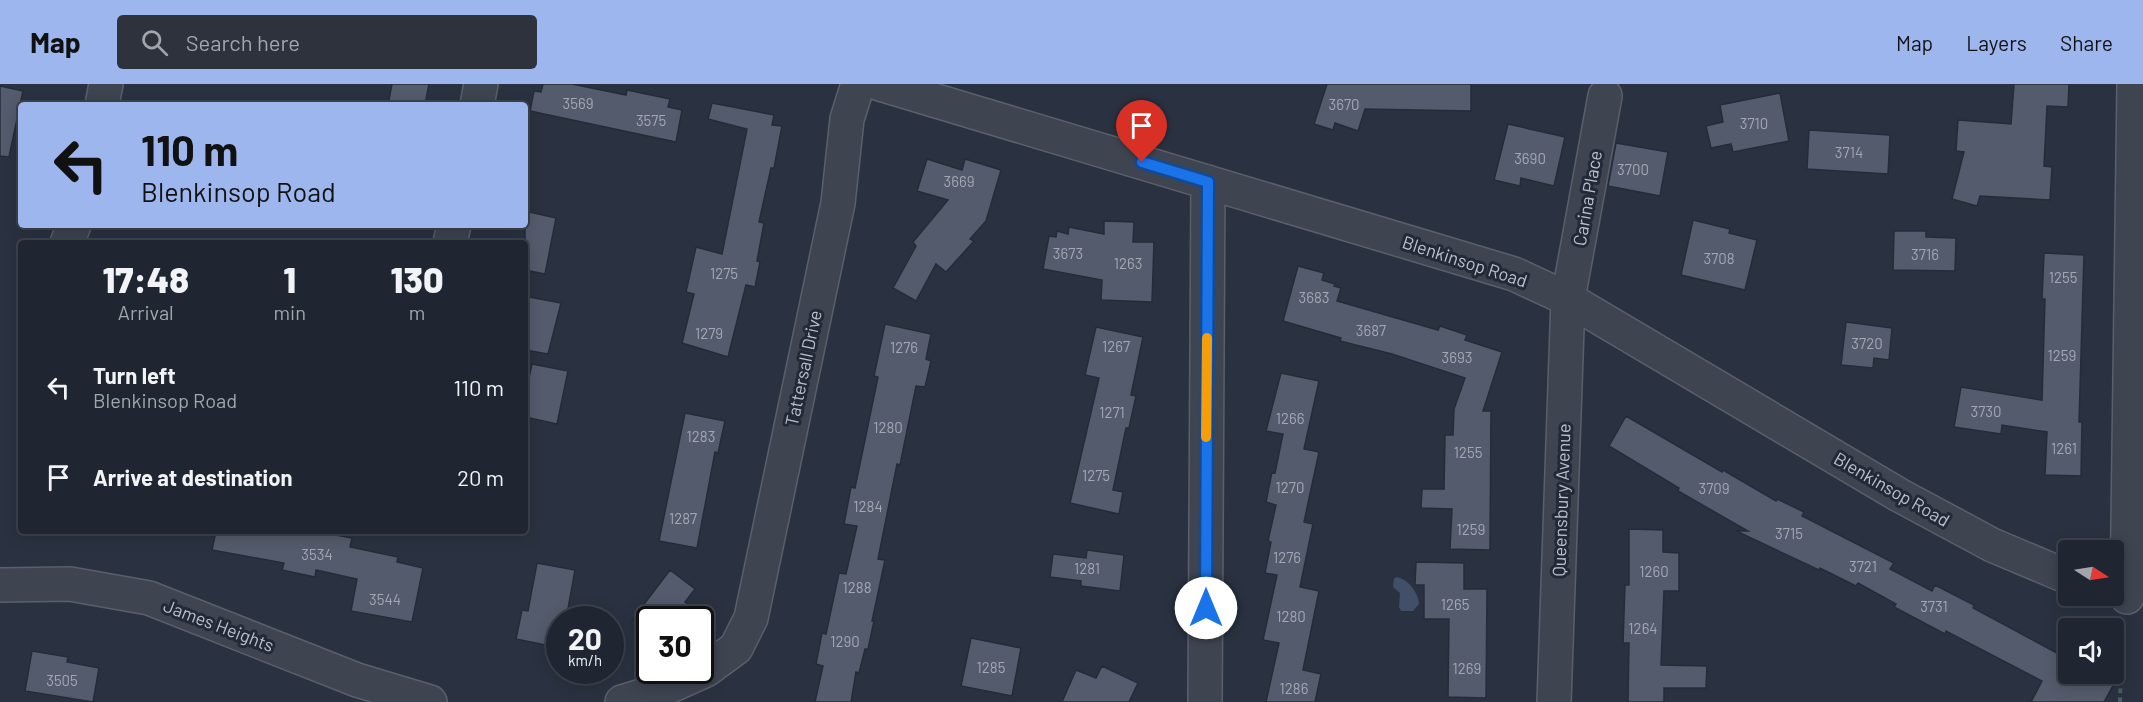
<!DOCTYPE html>
<html lang="en">
<head>
<meta charset="utf-8">
<style>
  body { margin:0; font-family:Barlow,sans-serif; background:#2d323d; color:#f1f3f6; height:100vh; display:flex; flex-direction:column; font-size:22px; white-space:nowrap }
  * { box-sizing:border-box; margin:0 }
  p { font-size:20px; color:#a2a5ab }
  .icon { flex:none; width:33px; height:33px; fill:none; stroke:currentColor; stroke-width:2; stroke-linecap:round; stroke-linejoin:round }
  .map { position:relative; flex:1; overflow:hidden }
  .drawer { position:absolute; left:18px; top:156px; width:510px; height:294px; display:flex; flex-direction:column; background:#202631; border-radius:6px; box-shadow:0 3px 15px #0003,0 0 0 2px #3d434d }
  .drawer>* { flex:none }
  .guide { position:absolute; left:18px; top:18px; width:510px; height:126px; border-radius:6px; box-shadow:0 3px 15px #0003,0 0 0 2px #3d434d; background:#9db7ee; color:#111; overflow:hidden }
  .needle { width:39px; rotate:102deg }
  .fabs { position:absolute; left:2058px; top:456px; display:grid; gap:12px }
  .fabs a { display:grid; place-items:center; width:66px; height:66px; border-radius:6px; background:#202631; box-shadow:0 3px 15px #0003,0 0 0 2px #3d434d; font-size:30px }
  .speed { position:absolute; left:546px; top:522px; display:flex; gap:12px; font-size:30px; font-weight:700; text-align:center }
  .speed>* { display:grid; place-content:center; width:78px; height:78px; border-radius:50%; background:#202631; box-shadow:0 3px 15px #0003,0 0 0 2px #3d434d; line-height:1 }
  .speed small { font-size:15px; font-weight:400 }
  .speed .limit { border:3px solid #111; border-radius:9px; background:#fff; color:#111 }
  .pin { position:absolute; display:grid; place-items:center; width:51px; height:51px; color:#fff; margin:-62px -26px; border-radius:50% 50% 50% 0; rotate:-45deg; box-shadow:0 0 6px #0007 }
  .pin .icon { rotate:45deg }
  .me { position:absolute; width:66px; margin:-33px; rotate:0deg; stroke-linejoin:round; filter:drop-shadow(0 0 4px #0008) }
  .turn { display:flex; align-items:center; gap:21px; height:126px; padding:0 24px; font-size:27px }
  .turn .icon { width:78px; height:78px; stroke-width:2.5 }
  .turn b { display:block; font-size:42px; line-height:51px }
  .eta { display:flex; justify-content:space-evenly; align-items:center; height:102px; text-align:center }
  .eta b { font-size:36px; font-weight:800; line-height:42px }
  ul { padding:0; list-style:none }
  li { display:flex; align-items:center; gap:18px; height:90px; padding:0 24px }
  li div { flex:1 }
  li b { display:block; font-size:22px }
  li em { font-style:normal }
  header { display:flex; align-items:center; gap:36px; box-sizing:border-box; height:84px; padding:0 30px; background:#9db7ee; color:#111 }
  header strong { font-size:28px }
  nav { display:flex; gap:33px; margin-inline-start:auto; font-size:21px }
  .search { width:420px; height:54px; background:#2d323d; display:flex; align-items:center; gap:15px; box-sizing:border-box; padding:0 21px; border-radius:6px; color:#a2a5ab; font-size:22px }
  .map>svg:first-child { display:block }
  .water { fill:#424f68 }
  .building { fill:#545b6c; stroke:#252c39; stroke-width:1.5 }
  .lines { fill:none; stroke-linecap:round; stroke-linejoin:round }
  .minor-casing { stroke:#59606b; stroke-width:36 }
  .path { stroke:#4d5d61; stroke-width:4; stroke-dasharray:4.5 4.5; stroke-linecap:butt }
  .minor { stroke:#3e4551; stroke-width:33 }
  .route-casing { stroke:#114b97; stroke-width:15 }
  .route { stroke:#1a73e8; stroke-width:10 }
  .slow { stroke:#f59e0b; stroke-width:10 }
  .labels { text-anchor:middle; dominant-baseline:central; stroke-width:6; stroke-linejoin:round; paint-order:stroke }
  .number-label { font-size:15px; fill:#a1a7b3 }
  .street-label { font-size:18px; fill:#bbc0cb; stroke:#232a37 }
</style>
</head>
<body>
<header>
<strong>Map</strong>
<div class="search"><svg class="icon" aria-label="search" viewBox="0 0 24 24"><circle cx="10" cy="10" r="6"/><path d="M15 15l6 6"/></svg>Search here</div>
<nav><a>Map</a><a>Layers</a><a>Share</a></nav>
</header>
<div class="map">
<svg width="2143" height="618" viewBox="0 0 2143 618">
  <rect width="100%" height="100%" fill="#2a3241"/>
  <path class="water" d="M 1397,493 C 1409,496 1418,508 1419,520 L 1413,527 L 1401,527 L 1399,523 L 1400,509 L 1393,503 L 1394,495 Z"/>
  <path class="building" d="M 392,0 L 429,0 L 425,21 L 388,21 Z
    M 543,0 L 572,0 L 626,11 L 627,6 L 670,15 L 668,23 L 682,26 L 676,58 L 530,27 L 534,7 L 541,8 Z
    M 1327,0 L 1471,0 L 1471,27 L 1365,25 L 1358,47 L 1335,39 L 1333,46 L 1314,40 Z
    M 2014,0 L 2069,0 L 2068,23 L 2047,22 L 2044,82 L 2052,83 L 2050,116 L 1980,112 L 1977,122 L 1952,115 L 1964,68 L 1956,67 L 1958,36 L 2011,40 Z
    M 0,2 L 23,7 L 9,73 L 0,72 Z
    M 1780,9 L 1789,57 L 1733,68 L 1731,60 L 1711,64 L 1706,42 L 1723,38 L 1720,21 Z
    M 712,19 L 774,31 L 772,41 L 782,42 L 774,84 L 771,84 L 759,138 L 764,139 L 757,177 L 760,178 L 755,203 L 746,201 L 728,273 L 682,259 L 694,210 L 686,208 L 696,163 L 722,170 L 747,45 L 708,35 Z
    M 1508,40 L 1565,53 L 1554,102 L 1521,94 L 1520,102 L 1494,96 Z
    M 1809,46 L 1890,51 L 1888,90 L 1807,85 Z
    M 1616,59 L 1668,68 L 1660,112 L 1608,102 Z
    M 927,75 L 962,86 L 965,75 L 1001,86 L 986,137 L 970,155 L 974,157 L 946,188 L 936,180 L 916,217 L 893,204 L 916,162 L 913,158 L 948,116 L 917,107 Z
    M 525,127 L 556,134 L 545,190 L 525,186 Z
    M 1693,136 L 1730,145 L 1729,149 L 1757,156 L 1745,206 L 1681,191 Z
    M 1104,137 L 1134,138 L 1133,158 L 1154,158 L 1152,218 L 1101,216 L 1102,196 L 1043,185 L 1049,152 L 1056,153 L 1057,147 L 1068,150 L 1069,143 L 1104,150 Z
    M 1894,147 L 1926,147 L 1926,153 L 1956,154 L 1955,187 L 1893,186 Z
    M 2044,169 L 2084,171 L 2079,338 L 2082,338 L 2081,392 L 2045,391 L 2047,348 L 2002,341 L 2001,350 L 1954,343 L 1961,303 L 2042,316 L 2045,215 L 2042,215 Z
    M 1298,182 L 1324,189 L 1322,196 L 1335,200 L 1334,202 L 1341,204 L 1337,217 L 1438,246 L 1440,242 L 1467,251 L 1465,256 L 1502,268 L 1483,327 L 1491,327 L 1490,466 L 1450,465 L 1452,425 L 1421,424 L 1422,405 L 1444,405 L 1445,351 L 1453,351 L 1454,325 L 1465,294 L 1392,270 L 1340,257 L 1341,254 L 1283,237 Z
    M 529,213 L 561,219 L 548,270 L 525,266 L 525,236 Z
    M 1846,238 L 1892,244 L 1889,276 L 1874,274 L 1873,284 L 1841,281 Z
    M 885,240 L 931,250 L 926,275 L 931,277 L 925,303 L 916,302 L 900,381 L 897,380 L 878,475 L 885,476 L 872,537 L 874,537 L 868,565 L 865,565 L 859,589 L 856,588 L 851,618 L 815,618 L 823,582 L 816,580 L 822,549 L 826,550 L 839,489 L 846,490 L 857,442 L 844,440 L 851,403 L 855,404 L 878,293 L 874,292 Z
    M 1096,243 L 1143,253 L 1131,311 L 1136,312 L 1129,344 L 1126,344 L 1113,406 L 1123,408 L 1119,430 L 1070,419 L 1099,294 L 1085,291 Z
    M 532,280 L 568,287 L 557,340 L 525,333 L 525,312 Z
    M 1281,289 L 1319,297 L 1304,365 L 1319,368 L 1304,438 L 1313,440 L 1300,503 L 1319,507 L 1303,586 L 1321,590 L 1315,618 L 1266,618 L 1279,559 L 1263,556 L 1277,491 L 1265,489 L 1271,458 L 1268,457 L 1276,421 L 1266,418 L 1272,388 L 1275,389 L 1283,350 L 1266,347 Z
    M 685,329 L 725,337 L 718,369 L 715,368 L 697,464 L 659,457 Z
    M 1626,332 L 1722,388 L 1723,386 L 1776,417 L 1777,415 L 1804,428 L 1802,432 L 1894,479 L 1890,485 L 1932,507 L 1935,501 L 1974,521 L 1973,524 L 2068,575 L 2068,590 L 2103,590 L 2116,596 L 2104,618 L 2031,618 L 2042,597 L 1946,547 L 1945,550 L 1894,523 L 1896,520 L 1858,499 L 1856,502 L 1820,484 L 1819,486 L 1736,447 L 1748,447 L 1678,407 L 1679,404 L 1609,362 Z
    M 1629,445 L 1663,446 L 1663,468 L 1679,469 L 1679,507 L 1664,507 L 1661,581 L 1707,582 L 1706,604 L 1664,604 L 1664,618 L 1628,618 L 1629,559 L 1623,559 L 1625,501 L 1629,501 Z
    M 216,447 L 314,447 L 352,454 L 350,463 L 398,473 L 397,478 L 423,484 L 412,538 L 351,527 L 357,495 L 316,486 L 315,493 L 282,486 L 284,479 L 212,466 Z
    M 1087,466 L 1124,471 L 1120,507 L 1081,502 L 1081,497 L 1050,493 L 1053,470 L 1086,474 Z
    M 1416,478 L 1464,479 L 1464,505 L 1487,505 L 1486,614 L 1448,613 L 1449,535 L 1424,535 L 1424,501 L 1415,501 Z
    M 537,479 L 575,486 L 566,536 L 560,536 L 560,564 L 516,555 L 522,526 L 528,527 Z
    M 670,486 L 695,505 L 685,518 L 688,520 L 675,536 L 632,536 Z
    M 971,554 L 1021,564 L 1012,612 L 961,602 Z
    M 32,567 L 68,573 L 67,578 L 99,584 L 93,618 L 25,607 Z
    M 1102,582 L 1138,599 L 1129,618 L 1062,618 L 1076,586 L 1096,594 Z"/>
  <g class="lines">
    <g class="minor-casing">
      <path id="minor" d="M 880,0 L 1514,190 L 1568,215 L 1899,411 L 1992,461 L 2068,493
        M 102,21 L 106,0
        M 477,21 L 481,0
        M 67,159 L 74,141
        M 450,159 L 454,141
        M 0,501 L 70,500 L 149,514 L 357,596 L 430,618
        M 2127,513 L 2134,0
        M 622,618 L 664,605 L 706,586 L 736,564 L 751,534 L 838,119 L 847,35 L 858,0
        M 1205,618 L 1208,98
        M 1554,618 L 1568,215 L 1605,12"/>
    </g>
    <path class="path" d="M 2120,618 L 2122,541"/>
    <use href="#minor" class="minor"/>
  </g>
  <g class="lines">
    <g class="route-casing">
      <path id="route" d="M 1142,78 L 1208,98 L 1206,524"/>
    </g>
    <use href="#route" class="route"/>
    <path class="slow" d="M 1206,353 L 1207,254"/>
  </g>
  <g class="labels">
    <g class="number-label">
      <text x="578" y="19">3569</text>
      <text x="1344" y="20">3670</text>
      <text x="651" y="36">3575</text>
      <text x="1754" y="39">3710</text>
      <text x="1849" y="68">3714</text>
      <text x="1530" y="74">3690</text>
      <text x="1633" y="85">3700</text>
      <text x="959" y="97">3669</text>
      <text x="1068" y="169">3673</text>
      <text x="1925" y="170">3716</text>
      <text x="1719" y="174">3708</text>
      <text x="1128" y="179">1263</text>
      <text x="724" y="189">1275</text>
      <text x="2063" y="193">1255</text>
      <text x="1314" y="213">3683</text>
      <text x="1371" y="246">3687</text>
      <text x="709" y="249">1279</text>
      <text x="1867" y="259">3720</text>
      <text x="1116" y="262">1267</text>
      <text x="904" y="263">1276</text>
      <text x="2062" y="271">1259</text>
      <text x="1457" y="273">3693</text>
      <text x="1986" y="327">3730</text>
      <text x="1112" y="328">1271</text>
      <text x="1290" y="334">1266</text>
      <text x="888" y="343">1280</text>
      <text x="701" y="352">1283</text>
      <text x="2064" y="364">1261</text>
      <text x="1468" y="368">1255</text>
      <text x="1096" y="391">1275</text>
      <text x="1290" y="403">1270</text>
      <text x="1714" y="404">3709</text>
      <text x="868" y="422">1284</text>
      <text x="683" y="434">1287</text>
      <text x="1471" y="445">1259</text>
      <text x="1789" y="449">3715</text>
      <text x="317" y="470">3534</text>
      <text x="1287" y="473">1276</text>
      <text x="1863" y="482">3721</text>
      <text x="1087" y="484">1281</text>
      <text x="1654" y="487">1260</text>
      <text x="857" y="503">1288</text>
      <text x="385" y="515">3544</text>
      <text x="1455" y="520">1265</text>
      <text x="1934" y="522">3731</text>
      <text x="1291" y="532">1280</text>
      <text x="1643" y="544">1264</text>
      <text x="845" y="557">1290</text>
      <text x="991" y="583">1285</text>
      <text x="1467" y="584">1269</text>
      <text x="62" y="596">3505</text>
      <text x="1294" y="604">1286</text>
    </g>
    <g class="street-label">
      <text transform="translate(1587 114) rotate(-80)">Carina Place</text>
      <text transform="translate(1465 177) rotate(18)">Blenkinsop Road</text>
      <text transform="translate(803 284) rotate(-78)">Tattersall Drive</text>
      <text transform="translate(1892 405) rotate(30)">Blenkinsop Road</text>
      <text transform="translate(1561 416) rotate(-88)">Queensbury Avenue</text>
      <text transform="translate(219 541) rotate(21)">James Heights</text>
    </g>
  </g>
</svg>
<div class="fabs">
<a><svg class="needle" viewBox="-14 -14 28 28"><path d="M0-13l5 13h-10z" fill="#e53935"/><path d="M0 13l5-13h-10z" fill="#a2a5ab"/></svg></a>
<a><svg class="icon" aria-label="sound" viewBox="0 0 24 24"><path d="M4 9h4l5-4v14l-5-4H4zM17 9q2 3 0 6"/></svg></a>
</div>
<div class="speed"><div>20<small>km/h</small></div><div class="limit">30</div></div>
<div class="pin" style="left:1142px;top:78px;background:#d93025"><svg class="icon" aria-label="arrive" viewBox="0 0 24 24"><path d="M6 21V4h12l-3 4 3 4H6"/></svg></div>
<svg class="me" style="left:1206px;top:524px" viewBox="-20 -20 40 40"><circle r="19" fill="#fff"/><path d="M0-13L10 11 0 6-10 11z" fill="#1a73e8"/></svg>
<div class="guide">
<div class="turn"><svg class="icon" aria-label="left" viewBox="0 0 24 24"><path d="M17 20v-9H6M10 6l-5 5 5 5"/></svg><div><b>110 m</b>Blenkinsop Road</div></div>
</div>
<section class="drawer">
<div class="eta">
<div><b>17:48</b><p>Arrival</p></div>
<div><b>1</b><p>min</p></div>
<div><b>130</b><p>m</p></div>
</div>
<ul>
<li><svg class="icon" aria-label="left" viewBox="0 0 24 24"><path d="M17 20v-9H6M10 6l-5 5 5 5"/></svg><div><b>Turn left</b><p>Blenkinsop Road</p></div><em>110 m</em></li>
<li><svg class="icon" aria-label="arrive" viewBox="0 0 24 24"><path d="M6 21V4h12l-3 4 3 4H6"/></svg><div><b>Arrive at destination</b></div><em>20 m</em></li>
</ul>
</section>
</div>
</body>
</html>
